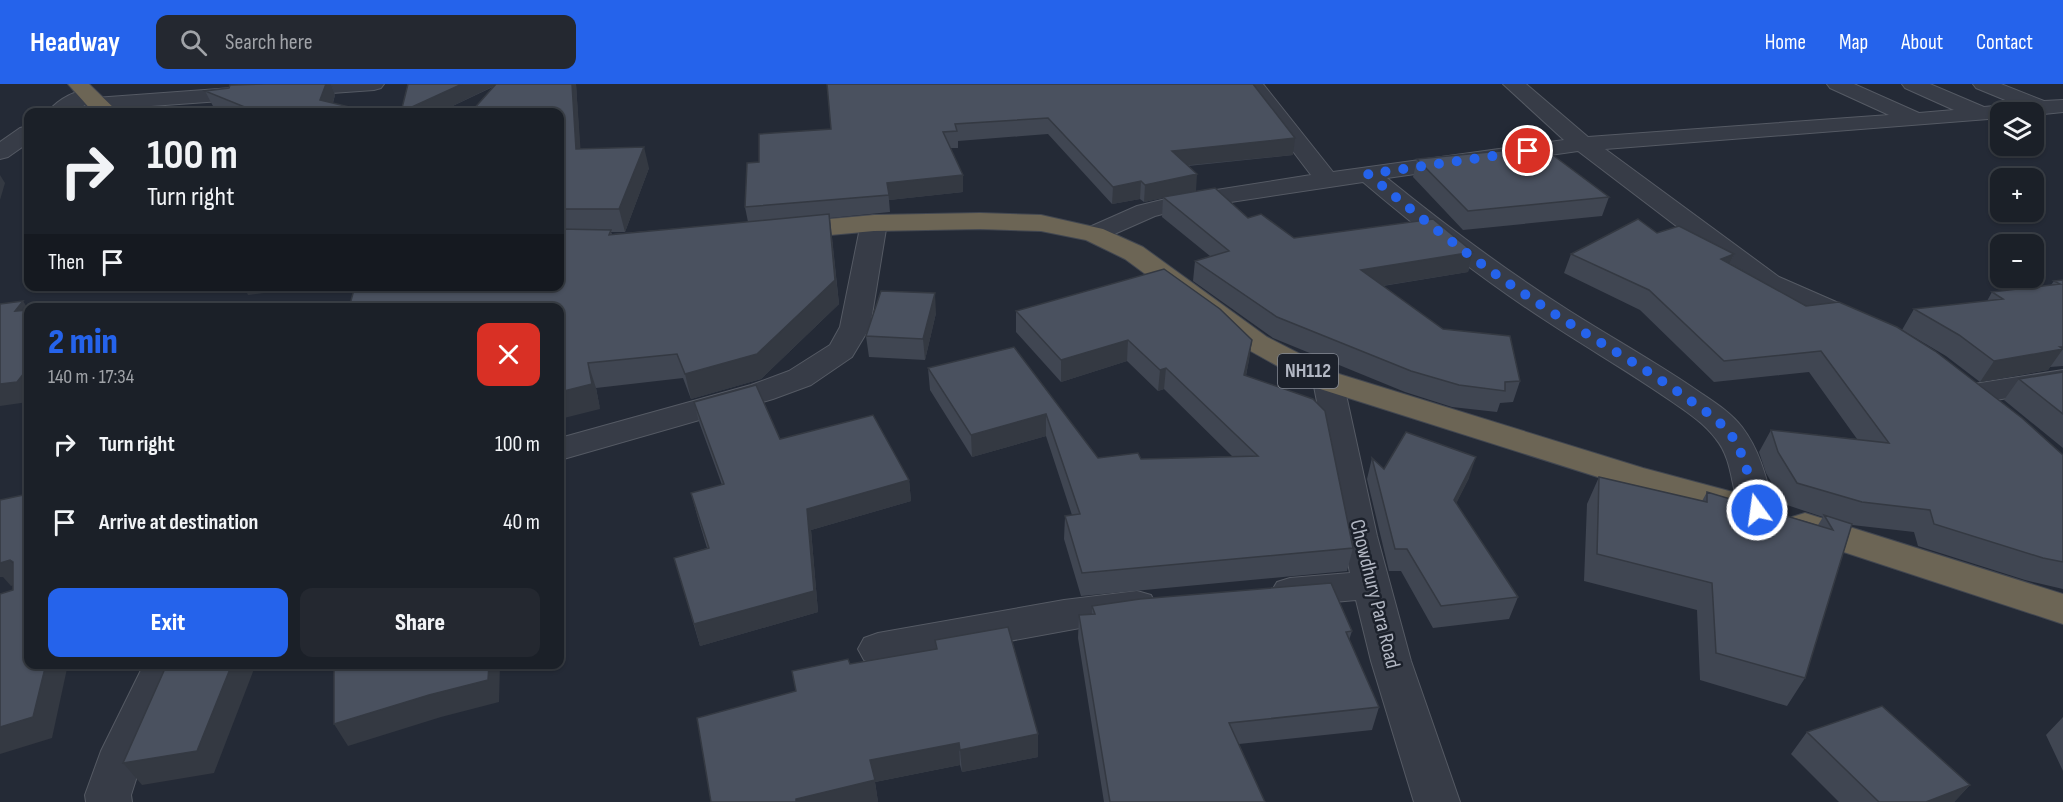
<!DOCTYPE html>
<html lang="en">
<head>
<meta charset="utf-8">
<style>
  body { margin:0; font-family:"Sofia Sans Condensed",sans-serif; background:#242830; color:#f1f3f6; height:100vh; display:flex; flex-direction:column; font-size:22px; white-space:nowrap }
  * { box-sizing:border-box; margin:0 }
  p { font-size:20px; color:#a0a3a8 }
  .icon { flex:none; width:33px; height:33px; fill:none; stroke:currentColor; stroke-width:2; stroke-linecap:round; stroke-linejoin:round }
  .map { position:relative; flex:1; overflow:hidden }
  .details { position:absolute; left:24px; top:219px; width:540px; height:366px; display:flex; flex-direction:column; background:#1b2028; border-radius:12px; box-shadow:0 2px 4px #0004,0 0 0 2px #393e45 }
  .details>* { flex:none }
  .top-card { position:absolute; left:24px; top:24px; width:540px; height:183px; border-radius:12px; box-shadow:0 2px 4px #0004,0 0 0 2px #393e45; background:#1b2028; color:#f1f3f6; overflow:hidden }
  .tools { position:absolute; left:1990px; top:18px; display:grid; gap:12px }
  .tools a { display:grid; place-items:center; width:54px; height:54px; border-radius:12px; background:#1b2028; box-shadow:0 2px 4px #0004,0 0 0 2px #393e45; font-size:30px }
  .pin { position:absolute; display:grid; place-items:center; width:51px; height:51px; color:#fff; margin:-26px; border:3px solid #fff; border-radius:50%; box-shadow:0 2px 6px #0007 }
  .me { position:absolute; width:66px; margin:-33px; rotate:346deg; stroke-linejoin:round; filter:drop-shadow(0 0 4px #0008) }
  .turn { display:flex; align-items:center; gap:21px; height:126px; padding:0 24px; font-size:27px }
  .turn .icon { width:78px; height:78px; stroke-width:2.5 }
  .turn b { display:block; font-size:42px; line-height:51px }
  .then { display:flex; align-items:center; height:57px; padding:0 24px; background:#0003; gap:12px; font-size:22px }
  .round { display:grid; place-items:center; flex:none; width:63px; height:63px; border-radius:12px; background:#242830 }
  .head { display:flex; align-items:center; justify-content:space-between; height:102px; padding:0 24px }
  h1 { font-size:36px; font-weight:800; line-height:45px; color:#2563eb }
  .primary-button { display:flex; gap:12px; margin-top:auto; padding:12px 24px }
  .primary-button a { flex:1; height:69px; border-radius:12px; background:#2563eb; color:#fff; font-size:24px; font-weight:800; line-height:69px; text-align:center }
  .primary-button a+a { background:#242830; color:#f1f3f6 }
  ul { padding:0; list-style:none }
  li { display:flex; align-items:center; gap:18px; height:78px; padding:0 24px }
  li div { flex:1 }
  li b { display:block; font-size:22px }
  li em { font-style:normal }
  header { display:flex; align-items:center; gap:36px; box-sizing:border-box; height:84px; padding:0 30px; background:#2563eb; color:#fff }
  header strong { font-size:28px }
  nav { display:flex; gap:33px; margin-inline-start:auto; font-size:21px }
  .search { width:420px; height:54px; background:#242830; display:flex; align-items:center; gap:15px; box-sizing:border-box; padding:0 21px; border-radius:12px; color:#a0a3a8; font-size:22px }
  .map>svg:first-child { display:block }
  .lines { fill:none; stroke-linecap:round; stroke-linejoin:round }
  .minor-casing { stroke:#555a64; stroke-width:2 }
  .highway-casing { stroke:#424751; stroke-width:2 }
  .minor { fill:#373c47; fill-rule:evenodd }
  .highway { fill:#6c6555; fill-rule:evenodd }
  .wall { fill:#404652 }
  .shaded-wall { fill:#343942 }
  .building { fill:#4a515f; stroke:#343942; stroke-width:1.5 }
  .route { stroke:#2563eb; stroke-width:10; stroke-dasharray:0 18 }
  .labels { text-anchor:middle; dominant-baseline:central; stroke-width:5; stroke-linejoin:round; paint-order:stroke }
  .shield { fill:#1c212b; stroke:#858a95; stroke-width:1.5 }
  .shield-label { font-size:20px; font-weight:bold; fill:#b2b7c3 }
  .street-label { font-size:21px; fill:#b2b7c3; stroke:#1c212b }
</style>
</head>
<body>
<header>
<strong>Headway</strong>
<div class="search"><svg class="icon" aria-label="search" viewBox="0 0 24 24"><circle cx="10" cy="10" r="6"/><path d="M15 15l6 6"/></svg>Search here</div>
<nav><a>Home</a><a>Map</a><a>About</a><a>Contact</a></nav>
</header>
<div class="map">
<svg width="2063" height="718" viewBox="0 0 2063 718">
  <rect width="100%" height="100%" fill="#242a36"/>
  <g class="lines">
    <g class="minor-casing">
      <path id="minor" d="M 287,0 L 384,0 L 381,4 L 374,6 L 95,26 L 87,25 L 85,21 L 73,28 L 48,28 C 57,16 79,3 93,7 L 97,11 L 95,14 Z
        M 1242,0 L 1263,0 L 1333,88 L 1564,56 L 1503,0 L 1526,0 L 1588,53 L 1889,31 L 1830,4 L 1827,0 L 1854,0 L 1919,29 L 1954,26 L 1905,4 L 1902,0 L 1930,0 L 1984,23 L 2015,20 L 1976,4 L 1973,0 L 2001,0 L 2044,17 L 2063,16 L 2063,28 L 2034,31 L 2034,28 L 2001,28 L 2001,34 L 1605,65 L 1779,193 L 1866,231 L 1870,237 L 1866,243 L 1856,246 L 1759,205 L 1578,67 L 1387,94 C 1445,141 1505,186 1568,226 C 1609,252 1652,276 1692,303 C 1709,315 1729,326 1742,343 C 1761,368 1767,397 1775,427 L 1769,436 L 1757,439 L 1745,436 C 1730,411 1735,378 1716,355 C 1704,339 1687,328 1671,317 C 1631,289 1589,265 1548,238 C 1483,196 1422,148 1363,98 L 1178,126 L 1155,132 L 1103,155 L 1094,158 L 1085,155 L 1081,150 L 1085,145 L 1137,122 L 1178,112 L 1311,91 Z
        M 28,42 L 28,59 L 8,73 L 0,75 L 0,58 L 20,44 Z
        M 874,131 L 883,134 L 887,139 L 870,243 L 852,273 L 811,301 L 773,315 L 560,376 L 560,354 L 751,301 L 789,287 L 830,261 L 840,243 L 861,139 L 865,134 Z
        M 2063,286 L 2063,304 L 1974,320 L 1963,317 L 1958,310 L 1963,303 L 1974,300 Z
        M 1328,288 L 1339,290 L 1343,297 L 1377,452 L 1411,577 L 1460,718 L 1414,718 L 1371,577 L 1356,516 L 1290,522 L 1277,518 L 1271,508 L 1277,498 L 1290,494 L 1350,489 L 1313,297 L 1317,290 Z
        M 1137,507 L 1151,511 L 1156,521 L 1151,531 L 878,581 L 864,576 L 858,565 L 864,554 L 878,549 L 1064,516 Z
        M 144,580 L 185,580 L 145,667 L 131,711 L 132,718 L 86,718 L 85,711 L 101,667 Z"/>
    </g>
    <g class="highway-casing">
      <path id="highway" d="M 68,0 L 89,0 L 118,28 L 93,28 Z
        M 980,129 L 1041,131 L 1103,145 L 1143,163 L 1267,253 L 1339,290 L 1643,384 L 1759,415 L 1765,424 L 1759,433 L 1747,436 L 1620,400 L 1317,304 L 1247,265 L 1125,175 L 1086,156 L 1041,147 L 980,145 L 874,147 L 786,155 L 777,152 L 773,147 L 777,142 L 786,139 L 874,131 Z
        M 1805,429 L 2063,510 L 2063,540 L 1792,451 L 1787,442 L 1792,433 Z"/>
    </g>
    <use href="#minor" class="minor"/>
    <use href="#highway" class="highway"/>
  </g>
  <path class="wall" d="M 266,0 L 331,0 L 335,11 L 333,19 L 370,28 L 224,28 L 214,24 L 205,7 Z
    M 408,0 L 576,0 L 580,65 L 649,84 L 625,148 L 611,148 L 612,150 L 748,138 L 745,123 L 759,78 L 831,45 L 827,0 L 1293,71 L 1188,82 L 1196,107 L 1176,111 L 1248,134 L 1294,154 L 1473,168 L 1468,188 L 1383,202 L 1443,245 L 1520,297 L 1513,318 L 1500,319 L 1497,328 L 1452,323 L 1405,308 L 1273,254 L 1193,197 L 1195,177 L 1210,172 L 1162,133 L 1163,114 L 1144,118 L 1140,115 L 1112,120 L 1048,50 L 958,57 L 958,64 L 950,64 L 963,108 L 889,116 L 890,128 L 830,134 L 839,220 L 761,295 L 691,315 L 683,294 L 596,304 L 600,325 L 560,202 L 560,28 L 495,2 L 440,28 L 401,28 Z
    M 1417,75 L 1609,113 L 1602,132 L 1463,146 L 1413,93 Z
    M 1657,149 L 1734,170 L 1730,179 L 2063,371 L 2063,505 L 2025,496 L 1918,462 L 1914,448 L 1852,441 L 1805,594 L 1787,622 L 1700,596 L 1697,526 L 1584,497 L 1587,420 L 1599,393 L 1702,417 L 1707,408 L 1818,441 L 1823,433 L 1784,420 L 1766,389 L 1759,368 L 1771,346 L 1857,355 L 1809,288 L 1714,298 L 1640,226 L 1564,189 L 1571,170 Z
    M 2063,196 L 2063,282 L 2050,283 L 2048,286 L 1980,298 L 1946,272 L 1902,246 L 1914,225 L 1987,217 L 1992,208 L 2051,201 L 2054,197 Z
    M 1016,227 L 1252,256 L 1246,292 L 1353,464 L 1347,487 L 1081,512 L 1064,455 L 1065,432 L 1072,431 L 1046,352 L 972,373 L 930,306 L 928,284 L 1014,263 L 1098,374 L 1141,375 L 1232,372 L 1164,305 L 1158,307 L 1127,277 L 1061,298 L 1016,248 Z
    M 936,229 L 925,276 L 869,273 L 866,252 Z
    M 2063,288 L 2063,364 L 2004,316 L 2019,295 Z
    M 694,318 L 780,355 L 909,396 L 911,417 L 811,446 L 818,528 L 700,562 L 674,474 L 707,464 L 697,431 L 691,409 L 722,401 L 699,338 Z
    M 1372,374 L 1384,385 L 1469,394 L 1456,419 L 1518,513 L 1509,535 L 1433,544 L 1401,487 L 1389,487 L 1367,395 Z
    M 1092,522 L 1352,547 L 1349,556 L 1379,623 L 1372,646 L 1239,660 L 1265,718 L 1104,718 L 1078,554 L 1079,531 L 1092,531 Z
    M 935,556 L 1038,673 L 962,688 L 960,681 L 875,698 L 878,718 L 796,607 L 850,580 L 936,565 Z
    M 2063,633 L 2063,687 L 2046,651 Z
    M 1807,648 L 1970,701 L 1954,718 L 1839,718 L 1791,670 Z"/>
  <path class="shaded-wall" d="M 326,0 L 331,0 L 335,11 L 330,28 L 320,16 Z
    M 462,0 L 498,0 L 440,28 L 402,28 Z
    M 572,0 L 576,0 L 582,86 L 576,65 Z
    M 1295,54 L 1293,71 L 1170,83 L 1172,67 Z
    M 644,63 L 649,84 L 625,148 L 619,125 Z
    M 1197,90 L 1196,107 L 1144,118 L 1145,101 Z
    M 0,91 L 5,99 L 0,116 Z
    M 963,91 L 963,108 L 889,116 L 887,99 Z
    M 1141,97 L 1140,115 L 1112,120 L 1113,103 Z
    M 829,130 L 839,220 L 761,295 L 691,315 L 685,290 Z
    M 1473,168 L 1468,188 L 1356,206 L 1361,186 Z
    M 1734,170 L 1725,190 L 1721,175 Z
    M 244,202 L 322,202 L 248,211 Z
    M 935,209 L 936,229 L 925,276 L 923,255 Z
    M 23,217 L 28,225 L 28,245 L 15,227 Z
    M 1128,256 L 1127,277 L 1061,298 L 1061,276 Z
    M 1252,256 L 1249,277 L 1241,313 L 1244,291 Z
    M 2063,265 L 2048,286 L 1980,298 L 1994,277 Z
    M 588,279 L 596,304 L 600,325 L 560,335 L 560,308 Z
    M 28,284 L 28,318 L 0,322 L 0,300 Z
    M 1166,284 L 1164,305 L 1158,307 L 1160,286 Z
    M 1046,330 L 1046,352 L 972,373 L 971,351 Z
    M 1476,373 L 1469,394 L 1447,438 L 1454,416 Z
    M 909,396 L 911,417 L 811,446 L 818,528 L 700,562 L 694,540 L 807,425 Z
    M 0,473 L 10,476 L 27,497 L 11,502 L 3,493 L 0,493 Z
    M 46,580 L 68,580 L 52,654 L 0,670 L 0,643 Z
    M 232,580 L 256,580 L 214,689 L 142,701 L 123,679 Z
    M 489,580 L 500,580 L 499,618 L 441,633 L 348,662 L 334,640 Z
    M 1038,650 L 1038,673 L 962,688 L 960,666 Z
    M 959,659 L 960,681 L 875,698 L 878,718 L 796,718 L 796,715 L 870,676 Z
    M 1970,701 L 1954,718 L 1926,718 Z"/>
  <path class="building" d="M 266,0 L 326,0 L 320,16 L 370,28 L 257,28 L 205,7 L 229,4 L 230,1 Z
    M 408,0 L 462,0 L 401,28 Z
    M 496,0 L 572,0 L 576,65 L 644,63 L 619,125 L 560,125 L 560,28 L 471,28 Z
    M 827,0 L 1253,0 L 1295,54 L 1172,67 L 1197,90 L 1145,101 L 1141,97 L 1113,103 L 1048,34 L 955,40 L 957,47 L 943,48 L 963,91 L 887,99 L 889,111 L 745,123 L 747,79 L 759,78 L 759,50 L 831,45 Z
    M 1542,63 L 1609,113 L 1468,127 L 1417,75 Z
    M 1215,104 L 1248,134 L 1261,130 L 1294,154 L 1433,135 L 1473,168 L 1361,186 L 1443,245 L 1510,252 L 1520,297 L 1505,298 L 1505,307 L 1459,301 L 1411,287 L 1277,233 L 1195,177 L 1229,167 L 1163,113 Z
    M 829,130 L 835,196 L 757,270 L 685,290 L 677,270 L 588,279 L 592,300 L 560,308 L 560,224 L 349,224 L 355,202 L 560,202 L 560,145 L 611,146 L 609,151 Z
    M 1638,135 L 1657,149 L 1679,142 L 1734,170 L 1721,175 L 1806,222 L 1839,218 L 1897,243 L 1935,267 L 2022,334 L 2063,371 L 2063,478 L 2043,474 L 1934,440 L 1930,426 L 1862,418 L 1797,399 L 1778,368 L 1771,346 L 1889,359 L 1821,267 L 1724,277 L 1649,206 L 1571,170 Z
    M 1164,185 L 1220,225 L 1252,256 L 1244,291 L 1313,315 L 1325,327 L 1353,464 L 1082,489 L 1065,432 L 1080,430 L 1046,330 L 971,351 L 928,284 L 1014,263 L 1098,374 L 1138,369 L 1141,375 L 1258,372 L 1166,284 L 1160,286 L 1128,256 L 1061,276 L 1016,227 Z
    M 2063,196 L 2063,263 L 2060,263 L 2063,265 L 1994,277 L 1959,251 L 1914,225 L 2003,215 L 1992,208 L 2060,200 L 2054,197 Z
    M 881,207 L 935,209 L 923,255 L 866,252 Z
    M 23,217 L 15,227 L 28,226 L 28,284 L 17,298 L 0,300 L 0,220 Z
    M 82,221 L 80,224 L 56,224 Z
    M 2063,288 L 2063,330 L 2019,295 Z
    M 756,301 L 780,355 L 873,331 L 909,396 L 807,425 L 814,507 L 694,540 L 674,474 L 709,464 L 691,409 L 724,400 L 694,318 Z
    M 1406,348 L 1476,373 L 1454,416 L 1518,513 L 1441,522 L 1407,465 L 1395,465 L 1372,374 L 1384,385 Z
    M 1599,393 L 1707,418 L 1707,408 L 1833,446 L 1824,431 L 1852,440 L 1805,594 L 1716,569 L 1712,499 L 1597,470 Z
    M 28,410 L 28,580 L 46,580 L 33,633 L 0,643 L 0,510 L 13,506 L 13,478 L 10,476 L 0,479 L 0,416 Z
    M 1331,499 L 1352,547 L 1346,548 L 1379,623 L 1229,639 L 1265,718 L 1110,718 L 1079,531 L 1095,530 L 1092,522 L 1140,515 Z
    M 1008,543 L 1038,650 L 960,666 L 959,659 L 870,676 L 875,696 L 796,715 L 796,718 L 711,718 L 697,634 L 796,607 L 792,587 L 848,575 L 850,580 L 937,565 L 935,556 Z
    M 167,580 L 232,580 L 197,667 L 123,679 Z
    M 334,580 L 489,580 L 488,596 L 429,611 L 334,640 Z
    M 1882,622 L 1970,701 L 1926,718 L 1879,718 L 1807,648 Z"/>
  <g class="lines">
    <path class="route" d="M 1528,67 L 1368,90 C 1423,136 1478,180 1538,219 C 1587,252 1640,280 1688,315 C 1704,326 1725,340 1735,357 C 1747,378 1751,403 1757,426"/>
  </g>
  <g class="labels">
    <rect class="shield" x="1278" y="270" width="60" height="34" rx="4.5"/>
    <g class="shield-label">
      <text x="1308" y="287">NH112</text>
    </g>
    <g class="street-label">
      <text transform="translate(1375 510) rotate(76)">Chowdhury Para Road</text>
    </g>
  </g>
</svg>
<div class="tools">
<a><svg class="icon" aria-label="layers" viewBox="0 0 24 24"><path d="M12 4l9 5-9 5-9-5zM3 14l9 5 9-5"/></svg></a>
<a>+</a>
<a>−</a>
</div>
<div class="pin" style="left:1528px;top:67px;background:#d93025"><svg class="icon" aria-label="arrive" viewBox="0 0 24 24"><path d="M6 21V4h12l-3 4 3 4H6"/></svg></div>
<svg class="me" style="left:1757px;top:426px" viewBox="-20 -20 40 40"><circle r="17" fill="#2563eb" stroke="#fff" stroke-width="3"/><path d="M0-11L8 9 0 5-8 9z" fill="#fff"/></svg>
<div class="top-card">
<div class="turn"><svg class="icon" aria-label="right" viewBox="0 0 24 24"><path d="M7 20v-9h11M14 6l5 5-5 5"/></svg><div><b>100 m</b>Turn right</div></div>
<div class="then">Then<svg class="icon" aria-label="arrive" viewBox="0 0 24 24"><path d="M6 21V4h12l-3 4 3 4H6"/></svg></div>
</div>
<section class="details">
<div class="head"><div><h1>2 min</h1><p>140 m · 17:34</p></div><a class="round" style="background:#d93025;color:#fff"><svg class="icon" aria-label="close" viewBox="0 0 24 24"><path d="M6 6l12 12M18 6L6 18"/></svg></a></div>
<ul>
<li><svg class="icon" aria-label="right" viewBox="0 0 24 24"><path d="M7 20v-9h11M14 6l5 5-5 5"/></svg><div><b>Turn right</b></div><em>100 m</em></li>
<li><svg class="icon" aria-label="arrive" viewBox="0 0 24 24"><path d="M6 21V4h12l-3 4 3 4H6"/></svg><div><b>Arrive at destination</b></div><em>40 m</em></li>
</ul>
<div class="primary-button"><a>Exit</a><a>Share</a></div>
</section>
</div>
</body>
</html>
